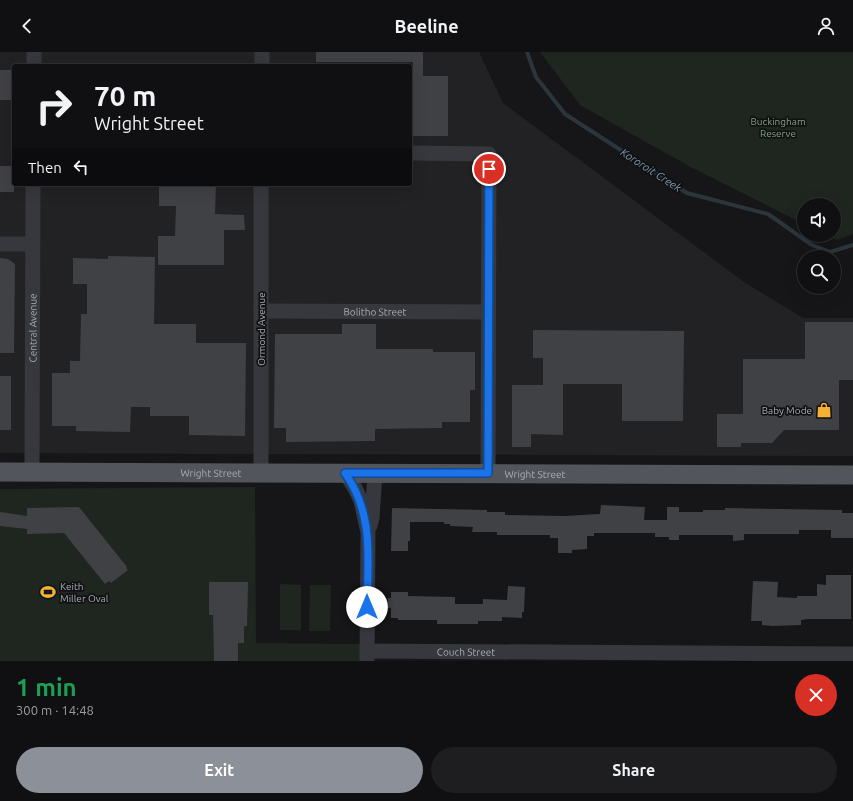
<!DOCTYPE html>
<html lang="en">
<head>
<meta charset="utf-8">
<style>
  body { margin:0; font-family:Ubuntu,sans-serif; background:#1e1e20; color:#f1f3f6; height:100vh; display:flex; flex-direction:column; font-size:15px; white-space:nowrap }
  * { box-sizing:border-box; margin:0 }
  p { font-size:13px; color:#9c9d9f }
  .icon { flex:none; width:22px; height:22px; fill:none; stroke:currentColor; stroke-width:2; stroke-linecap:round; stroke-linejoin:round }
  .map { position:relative; height:609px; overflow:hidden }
  .side { display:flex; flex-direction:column; background:#101012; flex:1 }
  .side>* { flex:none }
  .top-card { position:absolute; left:12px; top:12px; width:400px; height:122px; border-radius:4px; box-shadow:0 4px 16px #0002,0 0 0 1px #303032; background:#101012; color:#f1f3f6; overflow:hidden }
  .buttons { position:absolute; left:797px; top:146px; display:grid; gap:8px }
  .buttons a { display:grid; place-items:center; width:44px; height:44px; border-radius:50%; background:#101012; box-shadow:0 4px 16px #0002,0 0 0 1px #303032; font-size:20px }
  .pin { position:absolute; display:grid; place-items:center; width:34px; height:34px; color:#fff; margin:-17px; border:2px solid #fff; border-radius:50%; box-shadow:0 1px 4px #0007 }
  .me { position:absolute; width:44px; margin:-22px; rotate:0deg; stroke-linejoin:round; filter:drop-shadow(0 0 3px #0008) }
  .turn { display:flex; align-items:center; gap:14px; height:84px; padding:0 16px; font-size:18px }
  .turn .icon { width:52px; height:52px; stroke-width:2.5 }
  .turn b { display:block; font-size:28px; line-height:34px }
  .then { display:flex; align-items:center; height:38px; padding:0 16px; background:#0003; gap:8px; font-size:15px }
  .round { display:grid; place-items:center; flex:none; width:42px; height:42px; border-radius:21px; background:#1e1e20 }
  .overview { display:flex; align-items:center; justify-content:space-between; height:68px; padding:0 16px }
  h1 { font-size:24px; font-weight:700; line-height:30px; color:#1e9e55 }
  .button { display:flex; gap:8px; margin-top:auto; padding:8px 16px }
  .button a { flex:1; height:46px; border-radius:24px; background:#8c9099; color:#fff; font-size:16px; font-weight:700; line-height:46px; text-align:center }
  .button a+a { background:#1e1e20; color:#f1f3f6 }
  header { display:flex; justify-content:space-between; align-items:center; height:52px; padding:0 16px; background:#101012; font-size:18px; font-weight:700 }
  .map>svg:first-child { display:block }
  .built { fill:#222225; fill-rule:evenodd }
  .green { fill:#1e261f }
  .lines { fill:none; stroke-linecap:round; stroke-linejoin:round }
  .stream { stroke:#2c353c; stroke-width:4 }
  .building { fill:#404145 }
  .minor { stroke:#37383d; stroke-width:15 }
  .major { stroke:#53555c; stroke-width:19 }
  .route-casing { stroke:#114b97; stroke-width:10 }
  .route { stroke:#1a73e8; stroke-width:7 }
  .labels { text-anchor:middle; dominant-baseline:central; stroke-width:3.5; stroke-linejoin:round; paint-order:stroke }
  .park-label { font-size:10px; fill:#7fa381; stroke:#111113 }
  .street-label { font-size:10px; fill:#a8adb8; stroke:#111113 }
  .poi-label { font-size:10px; fill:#a8adb8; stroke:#111113; text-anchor:end }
  .water-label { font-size:11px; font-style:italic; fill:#7f9bb3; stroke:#111113 }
</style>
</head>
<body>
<header><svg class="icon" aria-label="back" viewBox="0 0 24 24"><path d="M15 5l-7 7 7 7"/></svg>Beeline<svg class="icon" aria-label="person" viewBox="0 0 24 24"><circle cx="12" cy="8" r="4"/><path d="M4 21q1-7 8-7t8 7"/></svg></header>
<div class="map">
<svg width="853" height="609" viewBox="0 0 853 609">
  <rect width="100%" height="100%" fill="#161618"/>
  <path class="built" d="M 0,0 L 479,0 L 503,51 L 744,230 L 803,266 L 853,266 L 853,404 L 0,401 ZM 14,14 L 410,14 L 410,132 L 14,132 Z"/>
  <path class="green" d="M 540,0 L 853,0 L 853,182 L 837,188 L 827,183 L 834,183 L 834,153 L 804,153 L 804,172 L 687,113 L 580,53 Z
    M 255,435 L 256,591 L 360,592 L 360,609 L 0,609 L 0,437 Z
    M 280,532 L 301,533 L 301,578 L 280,578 Z
    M 310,533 L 331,533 L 330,579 L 309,579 Z"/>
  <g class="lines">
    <path class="stream" d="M 527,0 L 536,25 L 565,62 L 687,141 L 768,162 L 812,193 L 830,200 L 853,193"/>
  </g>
  <path class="building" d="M 316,0 L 423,0 L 423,24 L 448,24 L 448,84 L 412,84 L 413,10 L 316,10 Z
    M 0,18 L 14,18 L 14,48 L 0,48 Z
    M 0,114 L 14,114 L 14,140 L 0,140 Z
    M 159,132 L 216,132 L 215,162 L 244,163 L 245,178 L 224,178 L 224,213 L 158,213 L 158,184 L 175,184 L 176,154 L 159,154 Z
    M 108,204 L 155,205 L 154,272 L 196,272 L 196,291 L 246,291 L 245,384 L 189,383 L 189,364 L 150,364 L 150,355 L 131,355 L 130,380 L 76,379 L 76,374 L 52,374 L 52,321 L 70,321 L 70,309 L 80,309 L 81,262 L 87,262 L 87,232 L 73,232 L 73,206 L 108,207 Z
    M 0,206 L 8,207 L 15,212 L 14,301 L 0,301 Z
    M 805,270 L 853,270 L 853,328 L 839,328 L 839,378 L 784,378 L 772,391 L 741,391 L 741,395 L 717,395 L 717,362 L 743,362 L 743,307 L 805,307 Z
    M 342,272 L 376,272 L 376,297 L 433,297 L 433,300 L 475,300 L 475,338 L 470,338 L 470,370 L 442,370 L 442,376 L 375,377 L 375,389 L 286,390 L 286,376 L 274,376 L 275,282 L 342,282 Z
    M 533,278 L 684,279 L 683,369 L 622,369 L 622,332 L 563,332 L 563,383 L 531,382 L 531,395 L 512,395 L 512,333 L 543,333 L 543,306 L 533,306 Z
    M 0,324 L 11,324 L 11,378 L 0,378 Z
    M 601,453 L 645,455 L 644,468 L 667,468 L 667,455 L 679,455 L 679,460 L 703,460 L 703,458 L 725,458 L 725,456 L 842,458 L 842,461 L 853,461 L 853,486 L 831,486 L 831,478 L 799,478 L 799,482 L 744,482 L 744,488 L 733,489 L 733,483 L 679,483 L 679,488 L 669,488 L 669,485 L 655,485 L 655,481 L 594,481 L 594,484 L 587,484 L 587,497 L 572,498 L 572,501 L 558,501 L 558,486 L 550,486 L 550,483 L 497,483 L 497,480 L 472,480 L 473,475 L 450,474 L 450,472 L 444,472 L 444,470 L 410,470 L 410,489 L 408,489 L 408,499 L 391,499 L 392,456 L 487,458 L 487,460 L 505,460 L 505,463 L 564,464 L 600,462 Z
    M 79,455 L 127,515 L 126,516 L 128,518 L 111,531 L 109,529 L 105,532 L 64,481 L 27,482 L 27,477 L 0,474 L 0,460 L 27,464 L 27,456 Z
    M 826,523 L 851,523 L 851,567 L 808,567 L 801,568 L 801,573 L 772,574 L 762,573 L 762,569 L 751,569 L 753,529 L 778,530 L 777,545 L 797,546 L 797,544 L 817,544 L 817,532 L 826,533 Z
    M 209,530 L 248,530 L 247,574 L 244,574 L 244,591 L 238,591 L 238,609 L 214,609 L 213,563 L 209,563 Z
    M 508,534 L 525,535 L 524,560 L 522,560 L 522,566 L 502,565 L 502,569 L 478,569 L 478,572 L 437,572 L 437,568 L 398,568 L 398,566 L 391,566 L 391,556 L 388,556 L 388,546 L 391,546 L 391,540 L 408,540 L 408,544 L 455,545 L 455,552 L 483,552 L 483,547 L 507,548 Z"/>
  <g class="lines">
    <g class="minor">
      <path d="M 34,14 L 34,0"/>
      <path d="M 262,14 L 262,0"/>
      <path d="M 410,101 L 489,102 L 488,421"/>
      <path d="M 0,192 L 32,192"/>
      <path id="s1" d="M 261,259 L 489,260"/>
      <path id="s2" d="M 32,420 L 33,132"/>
      <path d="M 261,421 L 261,132"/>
      <path d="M 345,421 L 355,436 L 361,449 L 368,481 L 367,608"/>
      <path d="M 370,474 L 372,466 L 375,421"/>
      <path id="s3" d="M 367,599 L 853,602"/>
    </g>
    <path class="major" id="s4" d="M 0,420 L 853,423"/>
  </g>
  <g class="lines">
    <g class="route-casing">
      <path id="route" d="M 367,555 C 368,507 374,462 345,421 L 488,421 L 489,117"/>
    </g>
    <use href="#route" class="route"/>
  </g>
  <defs>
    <g id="shop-bare" transform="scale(1.2)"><path d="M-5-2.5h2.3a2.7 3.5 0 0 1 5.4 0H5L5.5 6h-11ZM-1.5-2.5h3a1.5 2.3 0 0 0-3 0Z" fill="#f2b134" stroke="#111113" stroke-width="2.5" paint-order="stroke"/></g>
    <g id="stadium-bare" transform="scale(1.2)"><path d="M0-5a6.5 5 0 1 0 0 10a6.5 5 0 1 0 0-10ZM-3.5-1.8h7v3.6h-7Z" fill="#f2b134" stroke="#111113" stroke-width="2.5" paint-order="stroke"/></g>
  </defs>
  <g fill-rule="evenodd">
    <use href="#shop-bare" x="824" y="358"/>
    <use href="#stadium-bare" x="48" y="540"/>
  </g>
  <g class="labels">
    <g class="park-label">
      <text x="778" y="69">Buckingham<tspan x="778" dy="12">Reserve</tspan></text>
    </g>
    <g class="street-label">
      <text stroke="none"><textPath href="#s1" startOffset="114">Bolitho Street</textPath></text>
      <text stroke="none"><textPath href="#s2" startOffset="144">Central Avenue</textPath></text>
      <text transform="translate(261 277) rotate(-90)">Ormond Avenue</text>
      <text stroke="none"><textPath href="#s4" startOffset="211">Wright Street</textPath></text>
      <text stroke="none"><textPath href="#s4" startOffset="535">Wright Street</textPath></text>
      <text stroke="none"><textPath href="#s3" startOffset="99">Couch Street</textPath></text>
    </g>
    <g class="poi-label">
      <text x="812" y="358">Baby Mode</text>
      <text x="60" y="534" text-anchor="start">Keith<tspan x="60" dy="12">Miller Oval</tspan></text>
    </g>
    <g class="water-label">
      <text transform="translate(651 118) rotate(33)">Kororoit Creek</text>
    </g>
  </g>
</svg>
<div class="buttons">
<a><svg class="icon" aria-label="sound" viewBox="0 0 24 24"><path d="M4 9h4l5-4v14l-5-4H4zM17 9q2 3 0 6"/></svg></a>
<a><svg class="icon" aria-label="search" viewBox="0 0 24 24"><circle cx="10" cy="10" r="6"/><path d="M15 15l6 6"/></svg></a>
</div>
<div class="pin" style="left:489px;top:117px;background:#d93025"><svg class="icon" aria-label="arrive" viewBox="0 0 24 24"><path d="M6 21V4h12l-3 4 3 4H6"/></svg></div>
<svg class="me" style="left:367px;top:555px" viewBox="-20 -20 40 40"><circle r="19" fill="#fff"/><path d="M0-13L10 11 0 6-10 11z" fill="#1a73e8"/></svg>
<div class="top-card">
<div class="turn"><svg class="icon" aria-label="right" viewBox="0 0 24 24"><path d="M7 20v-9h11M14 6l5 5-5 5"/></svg><div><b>70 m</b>Wright Street</div></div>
<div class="then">Then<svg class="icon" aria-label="left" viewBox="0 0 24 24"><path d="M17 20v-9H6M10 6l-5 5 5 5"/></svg></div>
</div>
</div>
<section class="side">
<div class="overview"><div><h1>1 min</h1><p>300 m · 14:48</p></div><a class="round" style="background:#d93025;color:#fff"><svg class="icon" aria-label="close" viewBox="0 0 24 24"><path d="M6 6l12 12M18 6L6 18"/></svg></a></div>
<div class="button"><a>Exit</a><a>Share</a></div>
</section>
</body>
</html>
